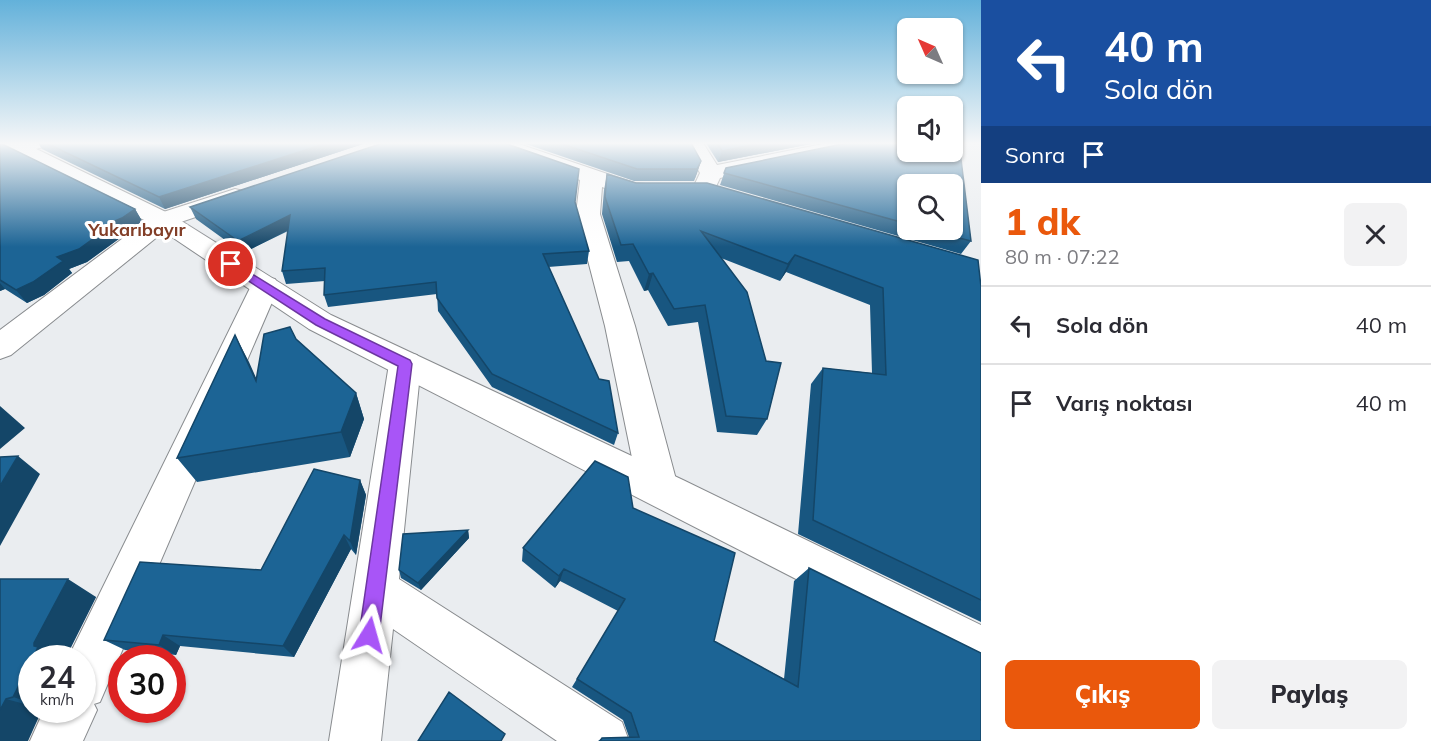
<!DOCTYPE html>
<html lang="tr">
<head>
<meta charset="utf-8">
<style>
  body { margin:0; font-family:Mulish,sans-serif; background:#f2f2f3; color:#2b2b33; height:100vh; display:flex; flex-direction:column; font-size:22px; white-space:nowrap }
  * { box-sizing:border-box; margin:0 }
  p { font-size:20px; color:#7c7c81 }
  .icon { flex:none; width:33px; height:33px; fill:none; stroke:currentColor; stroke-width:2; stroke-linecap:round; stroke-linejoin:round }
  .map { position:relative; flex:1; overflow:hidden }
  .side { display:flex; flex-direction:column; background:#fff; width:450px }
  .side>* { flex:none }
  .banner { background:#1a4fa0; color:#fff; overflow:hidden }
  .needle { width:39px; rotate:315deg }
  .tools { position:absolute; left:897px; top:18px; display:grid; gap:12px }
  .tools a { display:grid; place-items:center; width:66px; height:66px; border-radius:9px; background:#fff; box-shadow:0 2px 4px #0004; font-size:30px }
  .speed { position:absolute; left:18px; top:645px; display:flex; gap:12px; font-size:30px; font-weight:700; text-align:center }
  .speed>* { display:grid; place-content:center; width:78px; height:78px; border-radius:50%; background:#fff; box-shadow:0 2px 4px #0004; line-height:1 }
  .speed small { font-size:15px; font-weight:400 }
  .speed .limit { border:9px solid #d22; background:#fff; color:#111 }
  .pin { position:absolute; display:grid; place-items:center; width:51px; height:51px; color:#fff; margin:-26px; border:3px solid #fff; border-radius:50%; box-shadow:0 2px 6px #0007 }
  .me { position:absolute; width:66px; margin:-33px; rotate:8deg; stroke-linejoin:round; filter:drop-shadow(0 0 4px #0008) }
  .turn { display:flex; align-items:center; gap:21px; height:126px; padding:0 24px; font-size:27px }
  .turn .icon { width:78px; height:78px; stroke-width:2.5 }
  .turn b { display:block; font-size:42px; line-height:51px }
  .then { display:flex; align-items:center; height:57px; padding:0 24px; background:#0003; gap:12px; font-size:22px }
  .round { display:grid; place-items:center; flex:none; width:63px; height:63px; border-radius:9px; background:#f2f2f3 }
  .overview { display:flex; align-items:center; justify-content:space-between; height:102px; padding:0 24px }
  h1 { font-size:36px; font-weight:800; line-height:45px; color:#ea580c }
  .action { display:flex; gap:12px; margin-top:auto; padding:12px 24px }
  .action a { flex:1; height:69px; border-radius:9px; background:#ea580c; color:#fff; font-size:24px; font-weight:800; line-height:69px; text-align:center }
  .action a+a { background:#f2f2f3; color:#2b2b33 }
  ul { padding:0; list-style:none }
  li { display:flex; align-items:center; gap:18px; height:78px; padding:0 24px; border-top:2px solid #e1e1e2 }
  li div { flex:1 }
  li b { display:block; font-size:22px }
  li em { font-style:normal }
  main { display:flex; flex:1; min-height:0 }
  .map>svg:first-child { display:block }
  .lines { fill:none; stroke-linecap:round; stroke-linejoin:round }
  .street-casing { stroke:#898c8f; stroke-width:2 }
  .secondary-casing { stroke:#898c8f; stroke-width:2 }
  .street { fill:#fff; fill-rule:evenodd }
  .secondary { fill:#fff; fill-rule:evenodd }
  .wall { fill:#185680; fill-rule:evenodd }
  .shaded-wall { fill:#144668 }
  .building { fill:#1c6495; stroke:#144668; stroke-width:1.5 }
  .route { fill:#a855f7; stroke:#6d37a1; stroke-width:1.5 }
  .labels { text-anchor:middle; dominant-baseline:central; stroke-width:6; stroke-linejoin:round; paint-order:stroke }
  .far-district-label { font-size:18px; font-weight:bold; fill:#823e27; stroke:#fff }
</style>
</head>
<body>
<main>
<div class="map">
<svg width="981" height="741" viewBox="0 0 981 741">
  <rect width="100%" height="100%" fill="#eaedf0"/>
  <g class="lines">
    <g class="street-casing">
      <path id="street" d="M 11,143 L 46,143 L 43,147 L 17,154 L 10,152 L 6,148 Z
        M 486,143 L 516,143 L 634,183 L 657,185 L 661,190 L 657,195 C 637,200 621,194 602,187 L 600,214 L 635,326 L 678,487 L 672,499 L 658,505 L 644,499 L 638,487 L 605,326 L 576,214 L 580,180 L 489,147 Z
        M 683,143 L 703,143 L 717,165 L 828,143 L 870,143 L 867,147 L 860,149 L 720,178 L 712,195 L 704,197 L 696,195 L 692,190 L 700,173 Z
        M 235,189 L 243,191 L 247,196 L 243,201 L 172,225 L 11,355 L 0,359 L 0,330 L 154,215 Z
        M 265,277 L 275,279 L 279,286 L 100,702 L 94,704 L 97,710 L 83,741 L 30,741 L 44,710 L 82,710 L 82,658 L 68,658 L 251,286 L 255,279 Z
        M 405,352 L 417,355 L 421,364 L 399,579 L 622,722 L 629,741 L 557,741 L 393,629 L 381,741 L 329,741 L 389,364 L 393,355 Z"/>
    </g>
    <g class="secondary-casing">
      <path id="secondary" d="M 0,143 L 24,143 L 172,215 L 331,315 L 683,480 L 981,625 L 981,674 L 309,329 L 154,225 L 0,148 Z"/>
    </g>
    <use href="#street" class="street"/>
    <use href="#secondary" class="secondary"/>
  </g>
  <path class="wall" d="M 0,143 L 135,209 L 142,221 L 129,231 L 118,235 L 120,238 L 87,262 L 69,269 L 72,273 L 44,295 L 27,303 L 5,289 L 0,291 Z
    M 38,143 L 366,143 L 165,209 L 42,149 Z
    M 523,143 L 691,143 L 701,161 L 697,173 L 694,181 L 634,181 Z
    M 706,143 L 816,143 L 718,162 Z
    M 847,143 L 908,143 L 908,152 L 952,152 L 952,143 L 959,143 L 971,241 L 961,254 L 720,185 L 726,168 ZM 908,184 L 952,184 L 952,230 L 908,230 Z
    M 607,174 L 981,287 L 981,622 L 798,534 L 811,384 L 823,368 L 872,373 L 870,305 L 786,272 L 780,281 L 721,258 L 767,419 L 757,435 L 717,432 L 698,322 L 668,326 L 648,290 L 644,291 L 629,261 L 617,262 L 602,214 L 604,190 Z
    M 575,202 L 589,251 L 587,264 L 548,267 L 618,433 L 614,445 L 492,387 L 438,311 L 437,294 L 328,307 L 324,295 L 325,281 L 286,284 L 282,271 L 288,231 L 243,253 L 196,219 L 190,207 Z
    M 235,335 L 256,379 L 296,339 L 356,393 L 364,419 L 350,457 L 197,482 L 177,458 Z
    M 360,480 L 366,495 L 356,555 L 351,549 L 294,657 L 180,646 L 176,655 L 125,650 L 104,640 L 261,570 Z
    M 633,508 L 714,641 L 784,679 L 794,581 L 809,568 L 981,741 L 598,741 L 602,738 L 629,737 L 623,720 L 572,687 L 618,611 L 560,581 L 555,588 L 522,561 L 523,548 Z
    M 468,530 L 469,538 L 421,590 L 401,578 L 399,570 Z
    M 0,579 L 96,597 L 66,657 L 32,658 L 32,710 L 28,740 L 0,741 Z"/>
  <path class="shaded-wall" d="M 327,143 L 366,143 L 165,209 L 159,197 Z
    M 761,143 L 816,143 L 718,162 L 722,151 Z
    M 701,161 L 697,173 L 694,181 L 697,169 Z
    M 135,209 L 142,221 L 129,231 L 118,235 L 120,238 L 87,262 L 69,269 L 72,273 L 44,295 L 27,303 L 16,290 L 57,257 L 110,223 Z
    M 290,215 L 294,227 L 243,253 L 238,241 Z
    M 795,255 L 786,272 L 780,281 L 788,264 Z
    M 653,273 L 648,290 L 644,291 L 649,274 Z
    M 0,283 L 5,289 L 0,291 Z
    M 235,335 L 249,362 L 269,407 L 256,381 Z
    M 356,393 L 364,419 L 350,457 L 341,432 Z
    M 0,406 L 25,428 L 0,449 Z
    M 18,456 L 40,474 L 0,546 L 0,486 Z
    M 360,480 L 366,495 L 356,555 L 350,541 Z
    M 468,530 L 469,538 L 421,590 L 418,583 Z
    M 344,535 L 351,549 L 294,657 L 283,646 Z
    M 564,569 L 560,581 L 555,588 L 559,576 Z
    M 68,579 L 96,597 L 66,657 L 66,658 L 32,658 L 34,646 L 34,643 Z
    M 163,635 L 180,646 L 176,655 L 159,645 Z
    M 32,660 L 32,703 L 13,697 Z
    M 6,699 L 32,706 L 32,710 L 42,710 L 28,741 L 0,741 L 0,710 Z"/>
  <path class="building" d="M 0,143 L 135,209 L 122,218 L 110,223 L 112,225 L 79,249 L 57,257 L 63,261 L 33,282 L 16,290 L 0,280 Z
    M 46,143 L 327,143 L 159,197 Z
    M 383,143 L 504,143 L 579,169 L 575,202 L 589,251 L 543,254 L 599,379 L 609,381 L 618,433 L 492,374 L 437,298 L 436,282 L 324,295 L 325,268 L 282,271 L 290,215 L 238,241 L 190,207 Z
    M 559,143 L 691,143 L 701,161 L 697,169 L 637,169 Z
    M 717,143 L 761,143 L 722,151 Z
    M 847,143 L 908,143 L 908,152 L 952,152 L 952,143 L 959,143 L 971,241 L 928,230 L 952,230 L 952,184 L 908,184 L 908,224 L 724,173 L 726,168 Z
    M 607,174 L 636,183 L 707,183 L 978,260 L 981,287 L 981,600 L 813,520 L 823,368 L 886,375 L 883,288 L 795,255 L 788,264 L 701,231 L 747,292 L 766,361 L 781,363 L 767,419 L 726,416 L 705,305 L 674,309 L 653,273 L 649,274 L 633,244 L 621,245 L 605,197 Z
    M 290,327 L 296,339 L 356,393 L 341,432 L 177,458 L 235,335 L 256,381 L 264,334 Z
    M 18,456 L 0,486 L 0,457 Z
    M 595,461 L 628,477 L 633,508 L 735,553 L 714,641 L 798,687 L 809,568 L 981,653 L 981,741 L 600,741 L 602,738 L 639,737 L 631,713 L 577,679 L 625,599 L 564,569 L 559,576 L 523,548 Z
    M 314,469 L 360,480 L 350,541 L 344,535 L 283,646 L 163,635 L 159,645 L 104,640 L 140,562 L 261,570 Z
    M 468,530 L 418,583 L 399,570 L 403,534 Z
    M 0,579 L 68,579 L 34,643 L 34,646 L 38,647 L 13,697 L 6,699 L 0,710 Z
    M 449,692 L 505,734 L 501,741 L 418,741 Z"/>
  <linearGradient id="sky" x2="0" y2="1"><stop stop-color="#63b1da"/><stop offset="0.58" stop-color="#f6f7f8"/><stop offset="1" stop-color="#f6f7f8" stop-opacity="0"/></linearGradient>
  <rect width="981" height="247" fill="url(#sky)"/>
  <path class="route" d="M 231,261 L 325,319 L 410,360 L 412,364 L 379,635 L 376,642 L 369,645 L 362,642 L 359,635 L 398,366 L 316,325 L 227,267 L 226,264 Z"/>
  <g class="labels">
    <g class="far-district-label">
      <text x="137" y="229">Yukarıbayır</text>
    </g>
  </g>
</svg>
<div class="tools">
<a><svg class="needle" viewBox="-14 -14 28 28"><path d="M0-13l5 13h-10z" fill="#e53935"/><path d="M0 13l5-13h-10z" fill="#7c7c81"/></svg></a>
<a><svg class="icon" aria-label="sound" viewBox="0 0 24 24"><path d="M4 9h4l5-4v14l-5-4H4zM17 9q2 3 0 6"/></svg></a>
<a><svg class="icon" aria-label="search" viewBox="0 0 24 24"><circle cx="10" cy="10" r="6"/><path d="M15 15l6 6"/></svg></a>
</div>
<div class="speed"><div>24<small>km/h</small></div><div class="limit">30</div></div>
<div class="pin" style="left:231px;top:264px;background:#d93025"><svg class="icon" aria-label="arrive" viewBox="0 0 24 24"><path d="M6 21V4h12l-3 4 3 4H6"/></svg></div>
<svg class="me" style="left:369px;top:635px" viewBox="-20 -20 40 40"><path d="M0-17L14 15 0 8-14 15z" fill="#a855f7" stroke="#fff" stroke-width="4"/></svg>
</div>
<section class="side">
<div class="banner">
<div class="turn"><svg class="icon" aria-label="left" viewBox="0 0 24 24"><path d="M17 20v-9H6M10 6l-5 5 5 5"/></svg><div><b>40 m</b>Sola dön</div></div>
<div class="then">Sonra<svg class="icon" aria-label="arrive" viewBox="0 0 24 24"><path d="M6 21V4h12l-3 4 3 4H6"/></svg></div>
</div>
<div class="overview"><div><h1>1 dk</h1><p>80 m · 07:22</p></div><a class="round"><svg class="icon" aria-label="close" viewBox="0 0 24 24"><path d="M6 6l12 12M18 6L6 18"/></svg></a></div>
<ul>
<li><svg class="icon" aria-label="left" viewBox="0 0 24 24"><path d="M17 20v-9H6M10 6l-5 5 5 5"/></svg><div><b>Sola dön</b></div><em>40 m</em></li>
<li><svg class="icon" aria-label="arrive" viewBox="0 0 24 24"><path d="M6 21V4h12l-3 4 3 4H6"/></svg><div><b>Varış noktası</b></div><em>40 m</em></li>
</ul>
<div class="action"><a>Çıkış</a><a>Paylaş</a></div>
</section>
</main>
</body>
</html>
